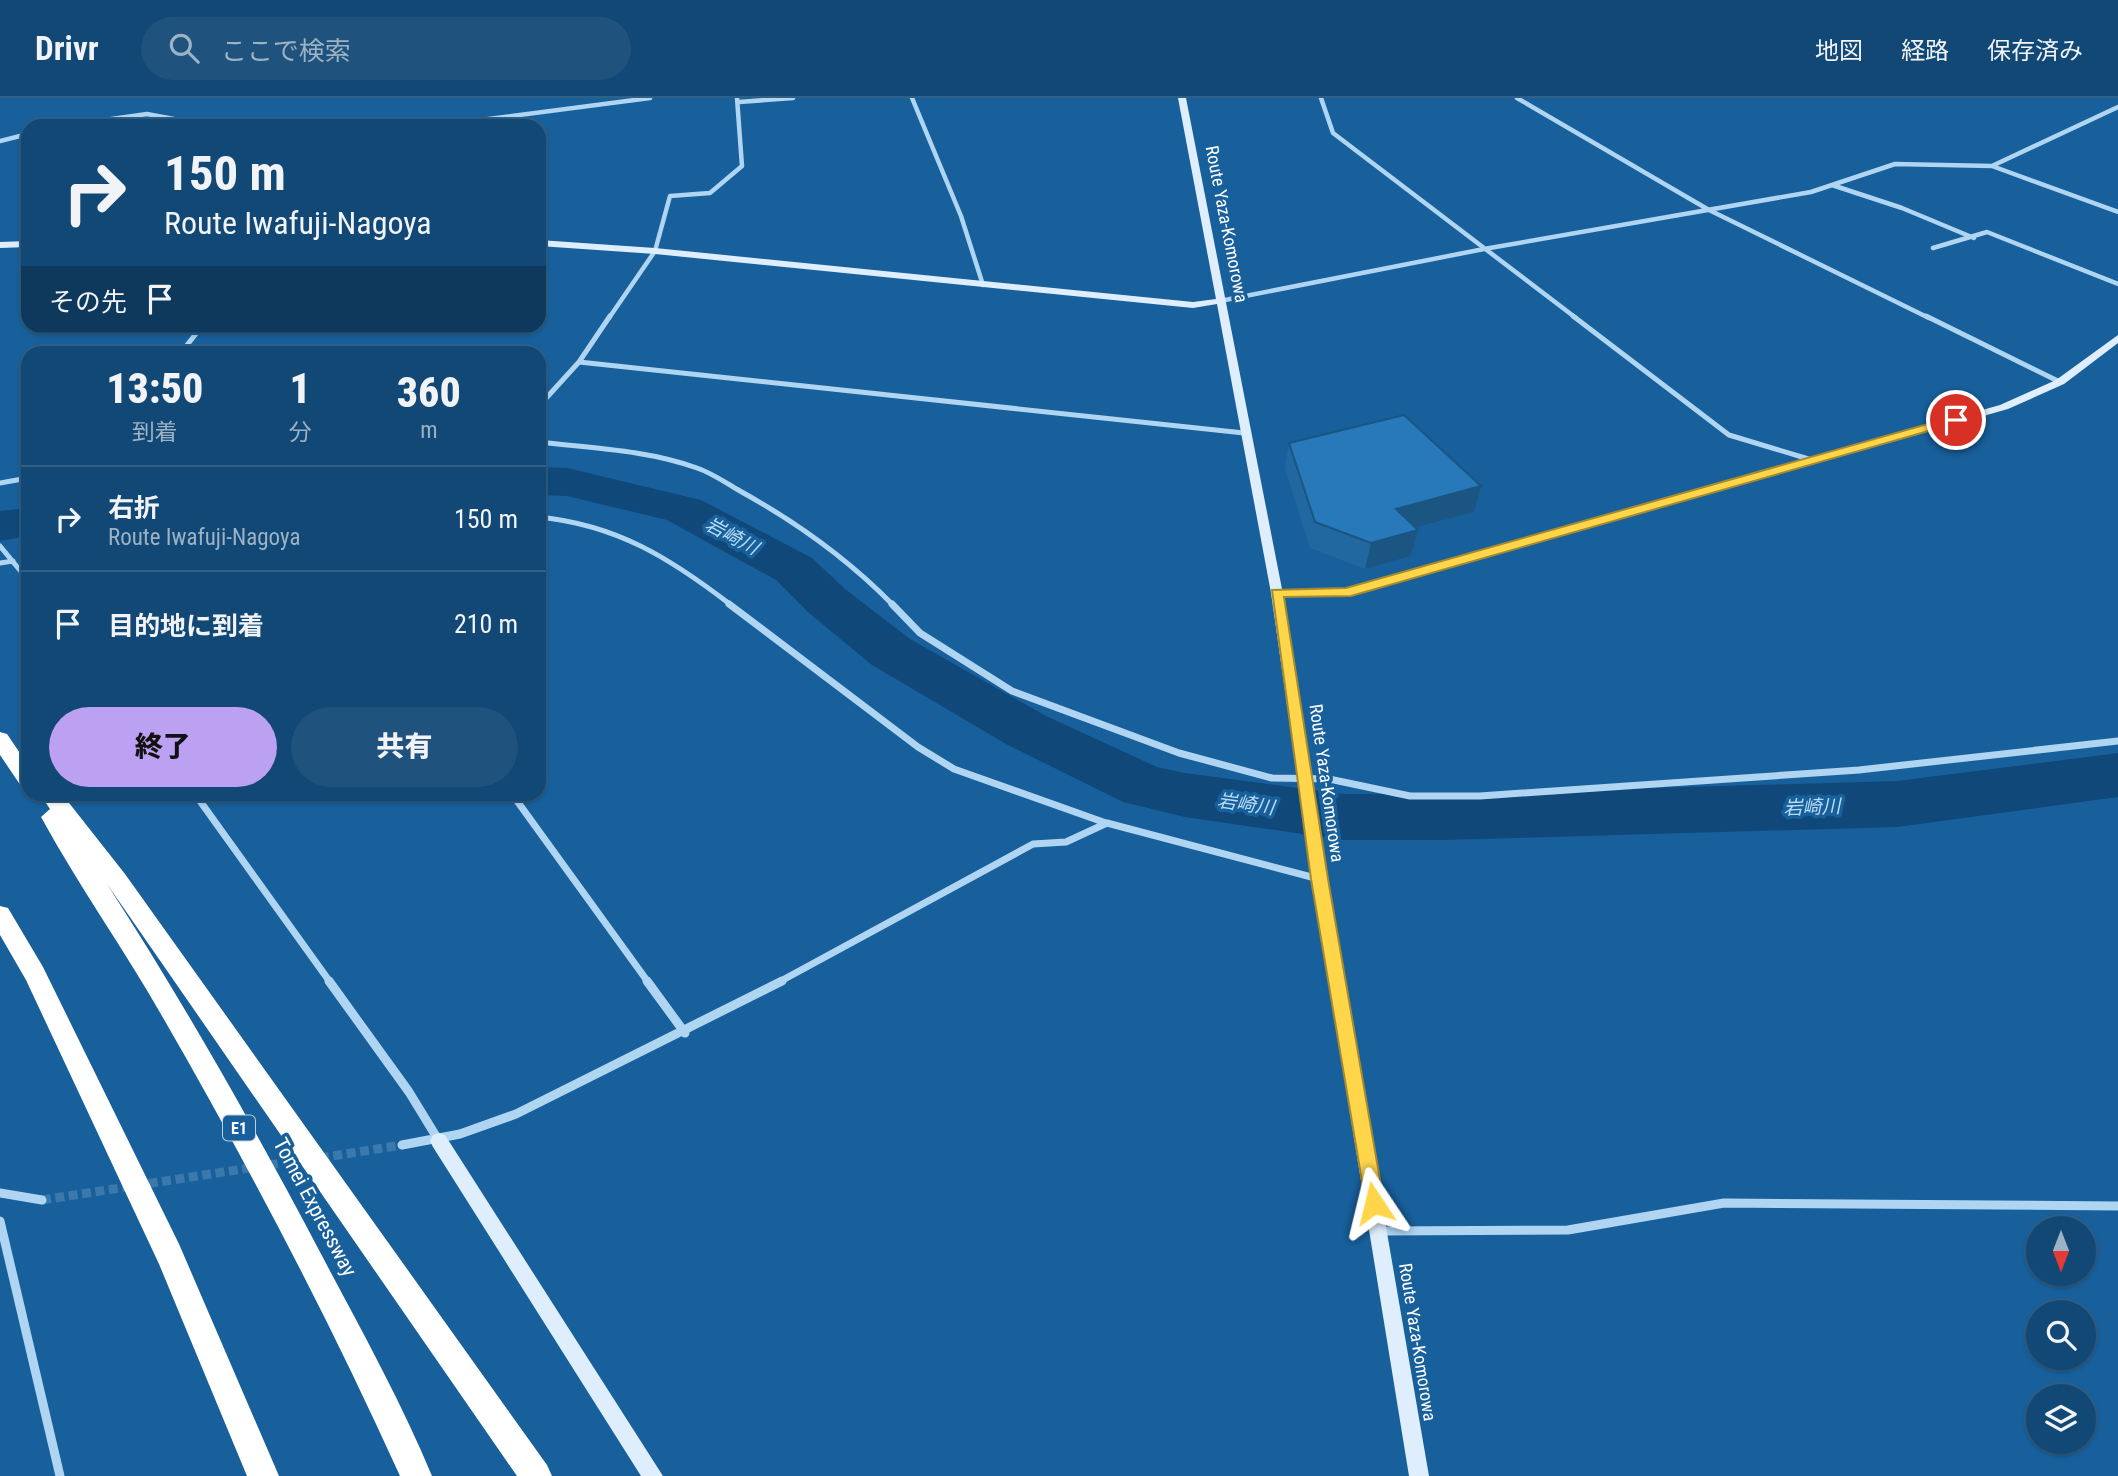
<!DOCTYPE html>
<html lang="ja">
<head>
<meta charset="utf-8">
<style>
  body { margin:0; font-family:"Roboto Condensed","Noto Sans JP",sans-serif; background:#1f527d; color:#f1f3f6; height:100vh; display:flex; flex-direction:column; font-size:26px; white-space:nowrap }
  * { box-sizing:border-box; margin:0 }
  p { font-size:23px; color:#9cb2c5 }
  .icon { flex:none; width:38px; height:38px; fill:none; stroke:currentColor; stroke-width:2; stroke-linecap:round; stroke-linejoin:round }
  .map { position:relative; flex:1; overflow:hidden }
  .panel { position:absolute; left:21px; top:248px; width:525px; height:455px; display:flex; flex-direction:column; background:#124875; border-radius:21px; box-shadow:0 2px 5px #0004,0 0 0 2px #316087 }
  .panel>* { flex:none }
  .banner { position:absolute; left:21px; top:21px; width:525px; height:214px; border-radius:21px; box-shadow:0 2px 5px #0004,0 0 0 2px #316087; background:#124875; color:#f1f3f6; overflow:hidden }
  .needle { width:46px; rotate:180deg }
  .tools { position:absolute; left:2026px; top:1118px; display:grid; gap:14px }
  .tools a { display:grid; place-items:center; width:70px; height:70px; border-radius:50%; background:#124875; box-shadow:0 2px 5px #0004,0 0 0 2px #316087; font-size:35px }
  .pin { position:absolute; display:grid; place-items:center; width:60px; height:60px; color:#fff; margin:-30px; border:4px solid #fff; border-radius:50%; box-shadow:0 2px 7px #0007 }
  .me { position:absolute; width:77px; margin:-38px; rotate:350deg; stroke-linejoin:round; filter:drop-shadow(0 0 5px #0008) }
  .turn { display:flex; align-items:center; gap:24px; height:147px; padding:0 28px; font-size:32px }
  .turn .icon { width:91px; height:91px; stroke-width:2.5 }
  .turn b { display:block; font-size:49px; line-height:60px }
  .then { display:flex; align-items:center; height:66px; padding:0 28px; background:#0003; gap:14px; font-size:26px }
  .eta { display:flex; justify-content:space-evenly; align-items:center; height:119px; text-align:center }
  .eta b { font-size:42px; font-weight:800; line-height:49px }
  .button { display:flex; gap:14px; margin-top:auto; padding:14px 28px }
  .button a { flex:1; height:80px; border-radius:42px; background:#bca0f2; color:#111; font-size:28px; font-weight:800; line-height:80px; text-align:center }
  .button a+a { background:#1f527d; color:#f1f3f6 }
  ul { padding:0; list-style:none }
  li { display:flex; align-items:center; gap:21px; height:105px; padding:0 28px; border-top:2px solid #316087 }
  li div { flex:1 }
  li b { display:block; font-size:26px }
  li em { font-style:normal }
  header { display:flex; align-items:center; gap:42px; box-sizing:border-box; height:98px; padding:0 35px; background:#124875; border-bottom:2px solid #316087 }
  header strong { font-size:33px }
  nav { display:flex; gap:38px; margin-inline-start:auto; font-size:24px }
  .search { width:490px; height:63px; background:#1f527d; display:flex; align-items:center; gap:18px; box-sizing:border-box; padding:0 24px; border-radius:38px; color:#9cb2c5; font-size:26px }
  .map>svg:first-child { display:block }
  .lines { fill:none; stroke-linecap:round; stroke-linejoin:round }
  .river { fill:#104879; fill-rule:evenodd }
  .street-tunnel { stroke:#3b78ab; stroke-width:9; stroke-dasharray:9 4.5; stroke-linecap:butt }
  .street-far3 { stroke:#afd5f2; stroke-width:4.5 }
  .street-far2 { stroke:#afd5f2; stroke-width:5 }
  .street-far1 { stroke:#afd5f2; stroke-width:7 }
  .street { stroke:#afd5f2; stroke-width:9 }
  .secondary { fill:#deeefc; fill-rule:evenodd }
  .highway { fill:#fff; fill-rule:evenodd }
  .wall { fill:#2268a0 }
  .shaded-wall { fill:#1b5582 }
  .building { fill:#2779ba; stroke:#1b5582; stroke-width:2 }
  .route { fill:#ffd54a; stroke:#a68a30; stroke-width:2 }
  .labels { text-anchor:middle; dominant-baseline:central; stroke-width:7; stroke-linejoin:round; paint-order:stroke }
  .shield { fill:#18609c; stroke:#bacfe1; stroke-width:2 }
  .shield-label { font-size:16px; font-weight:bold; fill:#fff }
  .street-label { font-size:18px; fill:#fff; stroke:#18609c }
  .water-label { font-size:19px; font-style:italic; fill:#bbdef8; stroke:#18609c }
  .near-street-label { font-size:21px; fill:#fff; stroke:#18609c }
</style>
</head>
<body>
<header>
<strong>Drivr</strong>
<div class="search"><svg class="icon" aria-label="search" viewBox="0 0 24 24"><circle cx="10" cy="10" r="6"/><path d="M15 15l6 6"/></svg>ここで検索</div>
<nav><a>地図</a><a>経路</a><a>保存済み</a></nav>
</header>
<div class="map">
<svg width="2118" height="1378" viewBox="0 0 2118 1378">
  <rect width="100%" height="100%" fill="#18609c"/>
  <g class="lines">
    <path class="river" d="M 539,369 L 567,370 L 701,402 L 812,460 L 845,491 L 910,541 L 1046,618 L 1157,669 L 1185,675 L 1343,696 L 1444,696 L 1897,683 L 2118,655 L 2118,699 L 1897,729 L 1444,742 L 1343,742 L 1185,719 L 1123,704 L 1006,646 L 872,567 L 809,515 L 776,482 L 667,422 L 567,398 L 539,397 Z
      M 28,410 L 28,438 L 0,443 L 0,413 Z"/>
    <path class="street-tunnel" d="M 320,1060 L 402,1047
      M 42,1102 L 308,1061"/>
    <path class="street-far3" d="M 912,0 L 961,118 L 983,187
      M 1321,0 L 1333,35 L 1576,220
      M 1517,0 L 1709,112 L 1929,220
      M 739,4 L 793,0
      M 62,28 L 147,16 L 211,28
      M 434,28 L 650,0
      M 0,43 L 28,36
      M 1992,68 L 2118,9
      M 1832,87 L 1902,110 L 1974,140
      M 1933,150 L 1987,134 L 2118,186
      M 1220,203 L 1484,151 L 1811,94 L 1895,66 L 1992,68 L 2118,114
      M 609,220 L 655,153 L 670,98 L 710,95 L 742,68 L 737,0"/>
    <path class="street-far2" d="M 1573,218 L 1729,337 L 1812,362
      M 1926,218 L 2060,284
      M 180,256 L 202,228
      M 579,264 L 1244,335
      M 539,308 L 579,264 L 610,218
      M 539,344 C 591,350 648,352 697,370 C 712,375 726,385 740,393 C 798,425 847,460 893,507
      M 0,385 L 28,380
      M 539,419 C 617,427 670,460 731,507
      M 0,448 L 28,482
      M 0,465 L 13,463"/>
    <path class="street-far1" d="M 729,506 L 918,649 L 954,671 L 1106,725
      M 892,506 L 920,535 L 1012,593 L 1179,655 L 1272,680 L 1329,681 L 1410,698 L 1480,698 L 1859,672 L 2118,643
      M 195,696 L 330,884
      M 512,696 L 648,884
      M 779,884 L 1033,746 L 1066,744 L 1107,725 L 1319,781"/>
    <path class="street" d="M 329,883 L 409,994 L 439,1043
      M 647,883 L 685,935
      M 402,1047 L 460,1036 L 516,1016 L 782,883
      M 0,1095 L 42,1102
      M 0,1123 L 60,1378
      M 1379,1133 L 1568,1132 L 1724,1105 L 2118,1108"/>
    <path class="secondary" d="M 1178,0 L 1186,0 L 1282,491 L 1346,491 L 2000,307 L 2056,282 L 2118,237 L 2118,245 L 2064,286 L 2008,311 L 1346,499 L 1284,499 L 1326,781 L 1429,1378 L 1409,1378 L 1312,781 L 1271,495 L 1217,206 L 1193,210 L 655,156 L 539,148 L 539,142 L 655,150 L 1193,204 L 1216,201 Z
      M 28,143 L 28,149 L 0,150 L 0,144 Z
      M 439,1035 L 445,1037 L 663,1378 L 641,1378 L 433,1049 L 430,1043 L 433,1037 Z"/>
    <path class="highway" d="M 0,634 L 7,636 L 28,667 L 28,691 L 21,688 L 0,657 Z
      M 40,696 L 62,696 L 125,776 L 547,1367 L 552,1378 L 517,1378 L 107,786 C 184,905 254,1029 320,1154 C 359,1228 400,1301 432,1378 L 400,1378 C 329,1221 248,1067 162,918 C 124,851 78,787 41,719 L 50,711 Z
      M 0,808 L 8,810 L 43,869 L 179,1146 L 279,1378 L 247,1378 L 159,1166 L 26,882 L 0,837 Z"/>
  </g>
  <path class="wall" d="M 1289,345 L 1474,414 L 1416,429 L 1418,432 L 1411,458 L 1365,471 L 1310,450 L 1285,370 Z"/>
  <path class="shaded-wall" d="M 1481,388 L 1474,414 L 1390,436 L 1396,411 Z
    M 1418,432 L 1411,458 L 1365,471 L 1371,445 Z"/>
  <path class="building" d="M 1404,317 L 1481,388 L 1396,411 L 1418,432 L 1371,445 L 1315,424 L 1289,345 Z"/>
  <path class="route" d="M 1956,318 L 1961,322 L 1960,324 L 1351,498 L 1284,499 L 1328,781 L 1384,1105 L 1381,1113 L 1374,1115 L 1367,1113 L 1311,781 L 1272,492 L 1346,490 Z"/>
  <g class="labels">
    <rect class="shield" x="223" y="1017.5" width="32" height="25" rx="5"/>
    <g class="shield-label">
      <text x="239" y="1030">E1</text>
    </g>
    <g class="street-label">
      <text transform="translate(1227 126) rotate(79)">Route Yaza-Komorowa</text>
      <text transform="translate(1327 685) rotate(82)">Route Yaza-Komorowa</text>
      <text transform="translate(1418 1244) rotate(81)">Route Yaza-Komorowa</text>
    </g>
    <g class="water-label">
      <text transform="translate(732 438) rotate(28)">岩崎川</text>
      <text transform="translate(1246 706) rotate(8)">岩崎川</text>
      <text transform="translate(1812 709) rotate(-2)">岩崎川</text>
    </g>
    <g class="near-street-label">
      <text transform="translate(315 1109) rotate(62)">Tomei Expressway</text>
    </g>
  </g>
</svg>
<div class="tools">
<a><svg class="needle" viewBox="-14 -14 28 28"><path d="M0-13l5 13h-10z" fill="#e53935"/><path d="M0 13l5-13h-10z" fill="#9cb2c5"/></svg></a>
<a><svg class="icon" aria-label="search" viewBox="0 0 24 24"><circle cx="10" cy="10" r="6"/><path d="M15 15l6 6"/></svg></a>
<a><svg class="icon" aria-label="layers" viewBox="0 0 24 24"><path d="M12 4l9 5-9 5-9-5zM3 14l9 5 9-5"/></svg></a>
</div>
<div class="pin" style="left:1956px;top:322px;background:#d93025"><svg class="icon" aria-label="arrive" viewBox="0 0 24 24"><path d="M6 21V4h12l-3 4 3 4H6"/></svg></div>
<svg class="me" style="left:1374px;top:1105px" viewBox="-20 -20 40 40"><path d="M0-17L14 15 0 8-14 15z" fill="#ffd54a" stroke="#fff" stroke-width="4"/></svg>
<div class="banner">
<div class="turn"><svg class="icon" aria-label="right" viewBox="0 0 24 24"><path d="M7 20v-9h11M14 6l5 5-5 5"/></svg><div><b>150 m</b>Route Iwafuji-Nagoya</div></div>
<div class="then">その先<svg class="icon" aria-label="arrive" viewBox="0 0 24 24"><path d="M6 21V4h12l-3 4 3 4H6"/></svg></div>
</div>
<section class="panel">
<div class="eta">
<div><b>13:50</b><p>到着</p></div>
<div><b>1</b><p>分</p></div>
<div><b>360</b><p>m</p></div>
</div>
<ul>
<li><svg class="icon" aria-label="right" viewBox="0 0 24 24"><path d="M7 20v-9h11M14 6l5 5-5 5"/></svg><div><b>右折</b><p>Route Iwafuji-Nagoya</p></div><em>150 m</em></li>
<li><svg class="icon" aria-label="arrive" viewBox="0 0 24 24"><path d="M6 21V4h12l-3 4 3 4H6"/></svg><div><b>目的地に到着</b></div><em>210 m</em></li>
</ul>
<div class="button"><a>終了</a><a>共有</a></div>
</section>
</div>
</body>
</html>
